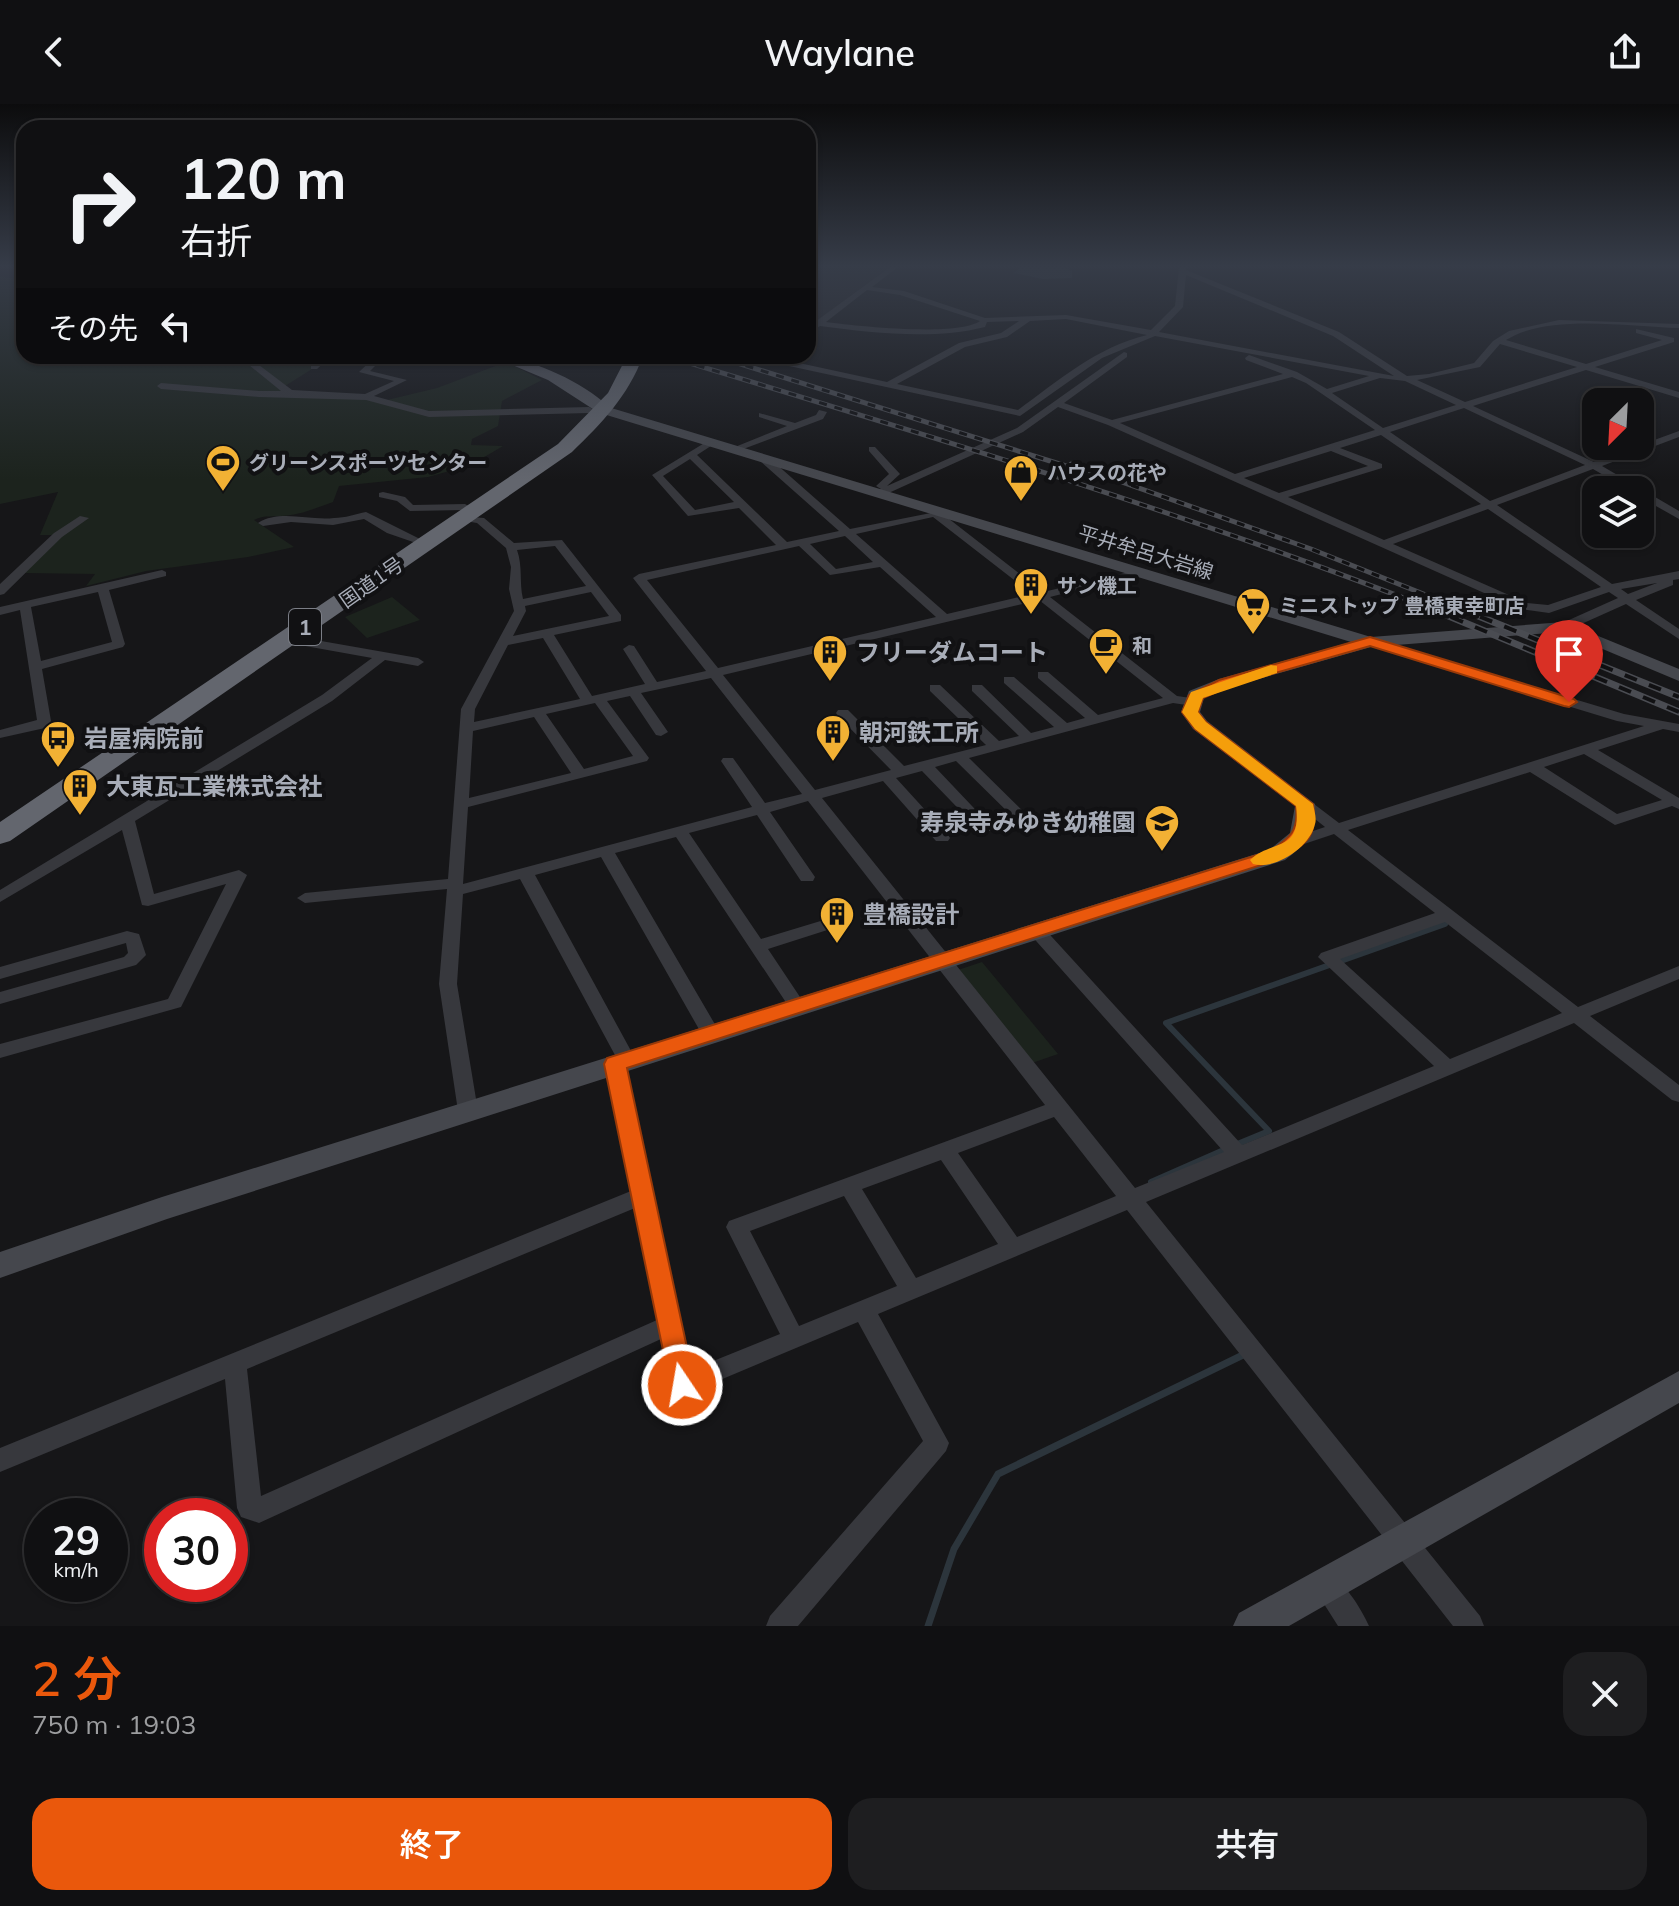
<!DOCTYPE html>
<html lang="ja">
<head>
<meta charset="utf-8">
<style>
  body { margin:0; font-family:Mulish,"Noto Sans JP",sans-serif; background:#1e1e20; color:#f1f3f6; height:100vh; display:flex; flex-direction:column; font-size:30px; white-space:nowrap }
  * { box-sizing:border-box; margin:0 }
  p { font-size:26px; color:#9c9d9f }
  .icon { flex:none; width:44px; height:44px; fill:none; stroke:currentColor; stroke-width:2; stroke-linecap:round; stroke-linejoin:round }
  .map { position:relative; height:1522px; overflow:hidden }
  .drawer { display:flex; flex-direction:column; background:#101012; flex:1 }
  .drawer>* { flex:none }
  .banner { position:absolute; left:16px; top:16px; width:800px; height:244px; border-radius:24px; box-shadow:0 2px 6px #0004,0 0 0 2px #303032; background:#101012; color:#f1f3f6; overflow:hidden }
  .needle { width:52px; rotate:204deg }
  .tools { position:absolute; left:1582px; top:284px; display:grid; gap:16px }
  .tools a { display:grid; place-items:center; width:72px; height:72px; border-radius:16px; background:#101012; box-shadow:0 2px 6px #0004,0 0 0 2px #303032; font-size:40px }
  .speed { position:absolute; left:24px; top:1394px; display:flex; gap:16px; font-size:40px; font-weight:700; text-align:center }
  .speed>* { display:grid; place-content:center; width:104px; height:104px; border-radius:50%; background:#101012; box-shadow:0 2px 6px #0004,0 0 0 2px #303032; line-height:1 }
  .speed small { font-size:20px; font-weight:400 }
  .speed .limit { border:12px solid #d22; background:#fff; color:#111 }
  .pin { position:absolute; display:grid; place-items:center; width:68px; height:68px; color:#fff; margin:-82px -34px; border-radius:50% 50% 50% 0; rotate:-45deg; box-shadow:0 0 8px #0007 }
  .pin .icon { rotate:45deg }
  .me { position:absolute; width:88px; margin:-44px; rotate:348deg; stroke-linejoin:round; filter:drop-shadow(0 0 6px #0008) }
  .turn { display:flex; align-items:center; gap:28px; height:168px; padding:0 32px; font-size:36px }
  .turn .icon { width:104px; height:104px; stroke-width:2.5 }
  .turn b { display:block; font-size:56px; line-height:68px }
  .then { display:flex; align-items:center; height:76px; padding:0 32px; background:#0003; gap:16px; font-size:30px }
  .round { display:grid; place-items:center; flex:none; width:84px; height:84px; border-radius:24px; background:#1e1e20 }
  .headline { display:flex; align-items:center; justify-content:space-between; height:136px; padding:0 32px }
  h1 { font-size:48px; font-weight:600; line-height:60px; color:#ea580c }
  .action { display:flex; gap:16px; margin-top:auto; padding:16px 32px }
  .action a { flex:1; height:92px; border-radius:24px; background:#ea580c; color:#fff; font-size:32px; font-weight:600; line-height:92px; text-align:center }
  .action a+a { background:#1e1e20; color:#f1f3f6 }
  header { display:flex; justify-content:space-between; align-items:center; height:104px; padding:0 32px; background:#101012; font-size:36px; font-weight:600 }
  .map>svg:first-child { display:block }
  .built { fill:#222225 }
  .green { fill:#1c231d }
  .water { fill:#2c353c }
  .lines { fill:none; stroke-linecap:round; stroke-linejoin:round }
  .stream-far1 { stroke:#2c353c; stroke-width:6 }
  .stream { stroke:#2c353c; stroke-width:7 }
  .street { fill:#37383d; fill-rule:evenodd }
  .secondary { fill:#45474d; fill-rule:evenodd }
  .primary { fill:#53555c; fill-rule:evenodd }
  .highway { fill:#63666e; fill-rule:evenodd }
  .rail-far1-casing { stroke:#4a4c52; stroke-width:5 }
  .rail-casing { stroke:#4a4c52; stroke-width:7 }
  .rail-far1 { stroke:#111113; stroke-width:3; stroke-dasharray:8; stroke-linecap:butt }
  .rail { stroke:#111113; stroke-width:4; stroke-dasharray:13; stroke-linecap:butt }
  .route { fill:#ea580c; stroke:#983908; stroke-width:2 }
  .slow { fill:#f59e0b }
  .labels { text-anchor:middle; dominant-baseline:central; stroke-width:8; stroke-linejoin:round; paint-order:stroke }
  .far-poi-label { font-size:20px; font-weight:bold; fill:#a8adb8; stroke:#111113; text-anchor:start }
  .far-street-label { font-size:20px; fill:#a8adb8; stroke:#111113 }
  .shield { fill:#111113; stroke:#7b7e86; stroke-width:2 }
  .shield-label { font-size:22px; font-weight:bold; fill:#a8adb8 }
  .poi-label { font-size:24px; font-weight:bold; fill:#a8adb8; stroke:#111113; text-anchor:start }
</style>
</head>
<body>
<header><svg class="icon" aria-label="back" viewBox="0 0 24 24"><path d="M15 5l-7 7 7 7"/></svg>Waylane<svg class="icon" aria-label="share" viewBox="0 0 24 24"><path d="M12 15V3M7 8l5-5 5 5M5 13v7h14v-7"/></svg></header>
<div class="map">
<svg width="1679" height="1522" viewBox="0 0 1679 1522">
  <rect width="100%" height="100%" fill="#161618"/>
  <path class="built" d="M 808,163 L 889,163 L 808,224 Z"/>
  <path class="green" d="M 0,172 L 24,177 L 24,252 L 326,252 L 320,260 L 285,282 L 290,289 L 383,297 L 437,284 L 506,258 L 542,276 L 502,297 L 498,322 L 472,335 L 471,341 L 503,342 L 471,361 L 428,373 L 339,382 L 333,398 C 316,404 298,412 280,412 C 269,413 264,411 254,416 L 294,443 L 248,453 L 146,467 L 86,482 L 95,470 L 24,469 L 57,431 L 40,431 L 58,388 L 0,400 Z
    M 392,493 L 420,516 L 367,534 L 345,513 Z
    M 982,858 L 1058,950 L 1032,959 L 958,866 Z"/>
  <path class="water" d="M 1021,163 L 1062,163 L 1072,167 L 1072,174 L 1043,175 L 1013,169 Z"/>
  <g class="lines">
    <path class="stream-far1" d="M 1235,1041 L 1269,1027 L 1166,919 L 1445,820
      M 1151,1078 L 1226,1045"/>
    <path class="stream" d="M 928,1522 L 954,1445 L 998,1370 L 1245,1250"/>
    <path class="street" d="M 890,163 L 898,163 L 872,183 L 904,187 L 985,214 L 1066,211 L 1151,226 L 1175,202 L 1179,163 L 1186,163 L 1186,166 L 1339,228 L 1407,272 L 1429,270 L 1474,259 L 1493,237 L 1509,227 L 1559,216 L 1679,220 L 1679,224 C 1629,223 1549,209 1506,236 L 1586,260 L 1662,236 L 1636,229 L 1636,225 L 1674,234 L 1674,238 L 1595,263 L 1679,288 L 1679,294 L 1586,266 L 1473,302 L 1594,358 L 1679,327 L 1679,333 L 1602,362 L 1679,407 L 1679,415 L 1640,393 L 1640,386 L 1629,386 L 1593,365 L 1497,401 L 1612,480 L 1679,467 L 1679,475 L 1673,476 L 1673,481 L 1636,496 L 1679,525 L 1679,535 L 1626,500 L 1568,526 L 1560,526 L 1560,520 L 1618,494 L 1609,488 L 1549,509 L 1520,505 L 1108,321 L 1058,303 L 1023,328 L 882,392 L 874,392 L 874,388 L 881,385 L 876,382 L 889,370 L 869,347 L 869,343 L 875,343 L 900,370 L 887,382 L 1017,324 L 1124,248 L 1127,249 L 1127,253 L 1064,299 L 1112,316 L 1283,270 L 1246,256 L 1245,254 L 1249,251 L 1297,268 L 1327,285 L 1369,272 L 1155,232 L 1102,254 L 1020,312 L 766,257 L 768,252 L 777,252 L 776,254 L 887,278 L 959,239 L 1001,229 L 1019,217 L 987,218 L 985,223 C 933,236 873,229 820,222 L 808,229 L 808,223 ZM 1186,171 L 1333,232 L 1394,272 L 1159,228 L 1183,203 ZM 867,186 L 900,191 L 980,217 C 957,233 856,222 826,218 ZM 1066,215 L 1147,231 C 1097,243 1059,276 1018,306 L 897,280 L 965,243 L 1007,233 L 1030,217 ZM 1500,240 L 1577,263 L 1465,298 L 1417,276 L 1480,263 ZM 1292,273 L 1306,279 L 1375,326 L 1235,370 L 1120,319 ZM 1380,274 L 1405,277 L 1456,301 L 1383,324 L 1332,289 ZM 1464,304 L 1585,361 L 1490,397 L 1390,328 ZM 1381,331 L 1481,400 L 1384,436 L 1288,393 L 1382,364 L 1382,360 L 1340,344 ZM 1331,347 L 1368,362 L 1279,389 L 1244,374 ZM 1488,405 L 1601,483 L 1548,501 L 1527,499 L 1393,440 ZM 1657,479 L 1628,490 L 1621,485 Z
      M 238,252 L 247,252 L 254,257 L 270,252 L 282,252 L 259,261 L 292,286 L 365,290 L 394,277 L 359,268 L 376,252 L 385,252 L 370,267 L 407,276 L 374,292 L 429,307 L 589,303 L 594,306 L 589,309 L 429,313 L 366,296 L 259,293 L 161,285 L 157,282 L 161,279 L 259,287 L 281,287 Z
      M 322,252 L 331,252 L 317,265 L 311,265 L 311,261 Z
      M 434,252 L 445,252 L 435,258 L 429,258 L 429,254 Z
      M 819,306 L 827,308 L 823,315 L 738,347 L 730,345 L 787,322 L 759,313 L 759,309 L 795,319 L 816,311 Z
      M 711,335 L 716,338 L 714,340 L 697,351 L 787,438 L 839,427 L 759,356 L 759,352 L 767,352 L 850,425 L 946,406 L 947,408 L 944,411 L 1043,488 L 1138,466 L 1144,469 L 1050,493 L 1177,592 L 1198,595 L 1200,598 L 1193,602 L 1173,599 L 969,654 L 1036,720 L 1039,723 L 1036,726 L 1026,726 L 956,657 L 935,663 L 990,721 L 993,724 L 990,727 L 980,727 L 922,667 L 896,674 L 948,731 L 950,734 L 948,737 L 936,737 L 883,677 L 822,694 L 1135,1084 L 1224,1048 L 1029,829 L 1027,825 L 1029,821 L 1041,821 L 1242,1041 L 1434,962 L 1318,853 L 1321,849 L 1435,809 L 1334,730 L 1298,742 L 1292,740 L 1290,737 L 1292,734 L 1325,723 L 1300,703 L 1297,700 L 1300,697 L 1310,697 L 1339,719 L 1644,622 L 1617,617 L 1366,541 L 1366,535 L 1374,535 L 1624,610 L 1679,620 L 1679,628 L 1663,625 L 1598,646 L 1679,694 L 1679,705 L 1672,702 L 1615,721 L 1530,668 L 1348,726 L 1578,903 L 1679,862 L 1679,875 L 1590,912 L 1679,981 L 1679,998 L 1672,996 L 1574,919 L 1146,1098 L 1480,1512 L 1484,1522 L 1453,1522 L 1127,1106 L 878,1210 L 949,1339 L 946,1347 L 798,1522 L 766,1522 L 770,1512 L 923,1337 L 858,1218 L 682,1292 L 674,1289 L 661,1235 L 259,1419 L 241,1413 L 237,1404 L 225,1275 L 0,1368 L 0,1344 L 631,1087 L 606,960 L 608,955 L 616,953 L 520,775 L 463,790 L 457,880 L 478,1007 L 475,1012 L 468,1014 L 461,1012 L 458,1007 L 439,880 L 447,785 L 305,799 L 297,794 L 305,789 L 448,775 L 461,605 L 514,507 L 509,485 L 511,463 L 506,444 L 477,419 L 459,416 L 459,412 L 484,414 L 514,439 L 562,436 L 621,511 L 621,517 L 554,531 L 592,592 L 645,580 L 623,545 L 629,541 L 634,542 L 657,578 L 706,567 L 633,474 L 639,470 L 776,441 L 739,404 L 688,412 L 652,371 ZM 690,355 L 734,398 L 695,406 L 663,372 ZM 933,413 L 1032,490 L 947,510 L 856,430 ZM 845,432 L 873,458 L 836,465 L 810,440 ZM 555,442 L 586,482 L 523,495 C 519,478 523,463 517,446 ZM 799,442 L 830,471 L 880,463 L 936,513 L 718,564 L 647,476 ZM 591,488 L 609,512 L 513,532 L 526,507 L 525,502 ZM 1039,496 L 1163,594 L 1098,611 L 1048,568 L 1038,568 L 1038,574 L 1085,614 L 1067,619 L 1014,573 L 1004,573 L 1004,579 L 1054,623 L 1031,629 L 982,581 L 972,581 L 972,587 L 1019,632 L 999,637 L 940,581 L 930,581 L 930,587 L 986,641 L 904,662 L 848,606 L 838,606 L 836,609 L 838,612 L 891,666 L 815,686 L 723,571 ZM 543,534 L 580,595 L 474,618 L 475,605 L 508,541 ZM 711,574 L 802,690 L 765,699 L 733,654 L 723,654 L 721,657 L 752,703 L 463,780 L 468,703 L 647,657 L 649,654 L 607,597 L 630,592 L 656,631 L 661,632 L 668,628 L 641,589 ZM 595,599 L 633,652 L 584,665 L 546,610 ZM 534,613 L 571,669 L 469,694 L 473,627 ZM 1584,650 L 1662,696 L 1617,710 L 1544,663 ZM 808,697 L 1045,1001 L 729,1117 L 726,1123 L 780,1230 L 691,1266 L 625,962 L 634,961 L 636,956 L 535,771 L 601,753 L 704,934 L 718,934 L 720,929 L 615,749 L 676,733 L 791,906 L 803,906 L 806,902 L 768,845 L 843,821 L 845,817 L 837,812 L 761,835 L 689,729 L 757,711 L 801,777 L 813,777 L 815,773 L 770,708 ZM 1445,818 L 1562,909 L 1450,955 L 1340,855 ZM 1054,1013 L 1116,1092 L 1017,1133 L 958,1049 ZM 941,1056 L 998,1140 L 916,1174 L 862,1085 ZM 844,1092 L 897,1182 L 799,1222 L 750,1127 ZM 635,1104 L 657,1216 L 261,1392 L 247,1265 Z
      M 383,388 L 405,393 L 413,401 L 465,400 L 470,403 L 465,406 L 410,407 L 397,397 L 379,393 L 379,389 Z
      M 366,408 L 422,436 L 416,439 L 387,429 L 364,415 L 333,421 L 291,418 L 263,422 L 258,419 C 280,405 309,417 334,414 C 345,414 356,410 366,408 Z
      M 80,412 L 89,414 L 62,433 L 4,490 L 0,491 L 0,480 L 54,429 Z
      M 162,466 L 166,468 L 166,472 L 109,486 L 125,540 L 123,543 L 42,565 L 51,617 L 45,624 L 0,634 L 0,626 L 37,616 L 20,506 L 0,511 L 0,503 ZM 98,488 L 112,538 L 41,557 L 31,503 Z
      M 287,531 L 418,554 L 424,558 L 418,562 L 385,556 L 332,597 L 135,717 L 154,790 L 239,766 L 247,771 L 181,903 L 0,954 L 0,940 L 168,895 L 226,780 L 148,802 L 142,801 L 122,726 L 0,798 L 0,786 L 322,591 L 372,554 L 283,538 L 281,535 Z
      M 127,827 L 139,830 L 146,851 L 136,861 L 0,900 L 0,888 L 124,853 L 128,849 L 126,839 L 0,875 L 0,863 Z
      M 1325,1468 C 1343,1475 1361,1504 1369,1522 L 1338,1522 L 1312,1481 L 1316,1472 Z"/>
    <path class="secondary" d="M 600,303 L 608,303 L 1371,533 L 1564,518 L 1679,565 L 1679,577 L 1562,528 L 1371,543 L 1231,583 L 1204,594 L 1200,608 L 1207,617 L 1315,700 C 1317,726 1306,741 1285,756 L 167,1115 L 0,1174 L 0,1148 L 162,1093 L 1269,746 L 1290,729 L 1295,702 L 1193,625 L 1181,608 L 1189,587 L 1219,575 L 1351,538 L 600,309 Z
      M 1679,1267 L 1679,1299 L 1289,1522 L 1233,1522 L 1239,1509 Z"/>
    <path class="primary" d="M 491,252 C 528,252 586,279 612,306 L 609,309 L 599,309 L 548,276 Z"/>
    <path class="highway" d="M 627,252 L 643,252 C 628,292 602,319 572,348 L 10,737 L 0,740 L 0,718 L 558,340 L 608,289 Z"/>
    <g class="rail-far1-casing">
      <path id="rail-far1" d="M 666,252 C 924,330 1181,407 1432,505
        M 715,252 L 1079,366
        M 1071,360 L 1311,445 L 1461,505"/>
    </g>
    <g class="rail-casing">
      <path id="rail" d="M 1427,503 L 1679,608
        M 1456,503 L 1679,593"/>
    </g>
    <use href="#rail-far1" class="rail-far1"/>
    <use href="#rail" class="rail"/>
  </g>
  <linearGradient id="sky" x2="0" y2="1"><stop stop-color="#0c0c0d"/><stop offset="0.43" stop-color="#363c48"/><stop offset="1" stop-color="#363c48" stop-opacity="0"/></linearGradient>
  <rect width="1679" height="376" fill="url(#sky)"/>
  <path class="route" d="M 1370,533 L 1574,595 L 1577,598 L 1569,603 L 1564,602 L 1370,542 L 1230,582 L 1203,594 L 1198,608 L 1206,618 L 1313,700 C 1318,731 1308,739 1283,754 L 627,964 L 695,1281 L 692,1290 L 682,1294 L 672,1290 L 604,960 L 607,954 L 1270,747 C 1290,734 1299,727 1296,702 L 1195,625 L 1182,608 L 1189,591 L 1219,576 Z"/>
  <path class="slow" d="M 1271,561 L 1277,562 L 1277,569 L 1203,594 L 1198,608 L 1206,618 L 1313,700 C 1314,706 1317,714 1315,720 C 1310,743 1276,766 1253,760 L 1250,756 C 1272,735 1302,749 1296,702 L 1195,625 L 1182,608 L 1191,588 Z"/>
  <defs>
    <g id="stadium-pin" transform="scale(1.8)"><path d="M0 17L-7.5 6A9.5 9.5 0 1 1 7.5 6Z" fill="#f2b134" stroke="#111113"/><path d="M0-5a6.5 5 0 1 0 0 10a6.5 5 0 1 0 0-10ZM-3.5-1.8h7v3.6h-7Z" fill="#111"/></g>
    <g id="shop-pin" transform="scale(1.8)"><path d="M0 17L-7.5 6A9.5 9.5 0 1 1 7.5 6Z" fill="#f2b134" stroke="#111113"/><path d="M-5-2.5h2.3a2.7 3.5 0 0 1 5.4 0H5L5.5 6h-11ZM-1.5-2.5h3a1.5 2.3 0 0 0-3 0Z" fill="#111"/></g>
    <g id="building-pin" transform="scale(1.8)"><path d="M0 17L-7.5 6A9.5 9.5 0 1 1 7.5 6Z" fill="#f2b134" stroke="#111113"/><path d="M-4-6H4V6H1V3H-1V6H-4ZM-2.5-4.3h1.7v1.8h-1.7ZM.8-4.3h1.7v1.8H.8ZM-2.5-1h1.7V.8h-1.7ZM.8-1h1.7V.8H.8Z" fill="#111"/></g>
    <g id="supermarket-pin" transform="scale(1.8)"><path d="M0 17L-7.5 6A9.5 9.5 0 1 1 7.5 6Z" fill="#f2b134" stroke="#111113"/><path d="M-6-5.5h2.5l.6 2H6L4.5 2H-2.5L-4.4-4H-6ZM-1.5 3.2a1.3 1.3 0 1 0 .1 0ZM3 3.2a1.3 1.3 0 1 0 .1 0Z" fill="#111"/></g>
    <g id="cafe-pin" transform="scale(1.8)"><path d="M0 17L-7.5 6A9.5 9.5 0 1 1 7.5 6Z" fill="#f2b134" stroke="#111113"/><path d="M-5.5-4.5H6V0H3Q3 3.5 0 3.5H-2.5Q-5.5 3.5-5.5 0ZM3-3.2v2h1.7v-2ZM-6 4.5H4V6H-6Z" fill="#111"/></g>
    <g id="bus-pin" transform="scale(1.8)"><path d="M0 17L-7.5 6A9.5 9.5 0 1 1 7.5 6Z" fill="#f2b134" stroke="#111113"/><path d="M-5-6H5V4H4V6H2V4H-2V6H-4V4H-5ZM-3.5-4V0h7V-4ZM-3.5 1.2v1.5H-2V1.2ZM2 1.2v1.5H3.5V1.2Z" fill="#111"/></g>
    <g id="school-pin" transform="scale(1.8)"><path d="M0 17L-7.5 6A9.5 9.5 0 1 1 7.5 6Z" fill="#f2b134" stroke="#111113"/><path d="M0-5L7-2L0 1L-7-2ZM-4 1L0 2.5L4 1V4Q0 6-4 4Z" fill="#111"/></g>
  </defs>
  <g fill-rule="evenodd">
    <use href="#stadium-pin" x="223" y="358"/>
    <use href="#shop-pin" x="1021" y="368"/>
    <use href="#building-pin" x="1031" y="481"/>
    <use href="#supermarket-pin" x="1253" y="501"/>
    <use href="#cafe-pin" x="1106" y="541"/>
    <use href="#building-pin" x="830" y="548"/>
    <use href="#building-pin" x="833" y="628"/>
    <use href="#bus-pin" x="58" y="634"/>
    <use href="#building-pin" x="80" y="682"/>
    <use href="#school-pin" x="1162" y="718"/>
    <use href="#building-pin" x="837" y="810"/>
  </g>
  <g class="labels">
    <g class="far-poi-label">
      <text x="249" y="358">グリーンスポーツセンター</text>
      <text x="1047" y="368">ハウスの花や</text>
      <text x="1057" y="481">サン機工</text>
      <text x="1279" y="501">ミニストップ 豊橋東幸町店</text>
      <text x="1132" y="541">和</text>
    </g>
    <g class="far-street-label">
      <text transform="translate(1146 448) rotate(17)">平井牟呂大岩線</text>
      <text transform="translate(371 478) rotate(-35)">国道1号</text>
    </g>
    <rect class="shield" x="289" y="505" width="32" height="36" rx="6"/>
    <g class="shield-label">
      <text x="305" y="523">1</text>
    </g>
    <g class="poi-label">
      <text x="856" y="548">フリーダムコート</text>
      <text x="859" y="628">朝河鉄工所</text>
      <text x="84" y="634">岩屋病院前</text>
      <text x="106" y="682">大東瓦工業株式会社</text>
      <text x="1136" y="718" text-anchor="end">寿泉寺みゆき幼稚園</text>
      <text x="863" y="810">豊橋設計</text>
    </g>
  </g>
</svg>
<div class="tools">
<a><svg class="needle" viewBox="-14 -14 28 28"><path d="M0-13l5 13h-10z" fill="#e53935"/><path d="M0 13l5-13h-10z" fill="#9c9d9f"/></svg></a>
<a><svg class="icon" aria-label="layers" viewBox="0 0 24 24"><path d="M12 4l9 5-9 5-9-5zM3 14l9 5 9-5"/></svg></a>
</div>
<div class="speed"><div>29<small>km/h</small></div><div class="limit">30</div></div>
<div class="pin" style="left:1569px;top:598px;background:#d93025"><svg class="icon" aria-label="arrive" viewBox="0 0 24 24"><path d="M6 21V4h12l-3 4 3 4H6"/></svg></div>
<svg class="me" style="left:682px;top:1281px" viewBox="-20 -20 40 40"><circle r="17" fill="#ea580c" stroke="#fff" stroke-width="3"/><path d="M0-11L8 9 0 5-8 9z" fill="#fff"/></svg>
<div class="banner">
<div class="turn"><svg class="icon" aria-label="right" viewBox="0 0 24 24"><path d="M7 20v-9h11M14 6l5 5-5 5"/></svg><div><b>120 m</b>右折</div></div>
<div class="then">その先<svg class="icon" aria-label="left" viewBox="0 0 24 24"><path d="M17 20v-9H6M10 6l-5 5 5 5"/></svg></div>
</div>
</div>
<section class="drawer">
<div class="headline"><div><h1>2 分</h1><p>750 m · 19:03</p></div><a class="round"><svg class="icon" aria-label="close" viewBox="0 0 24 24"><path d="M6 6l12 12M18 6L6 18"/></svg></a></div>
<div class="action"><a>終了</a><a>共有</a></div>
</section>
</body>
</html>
